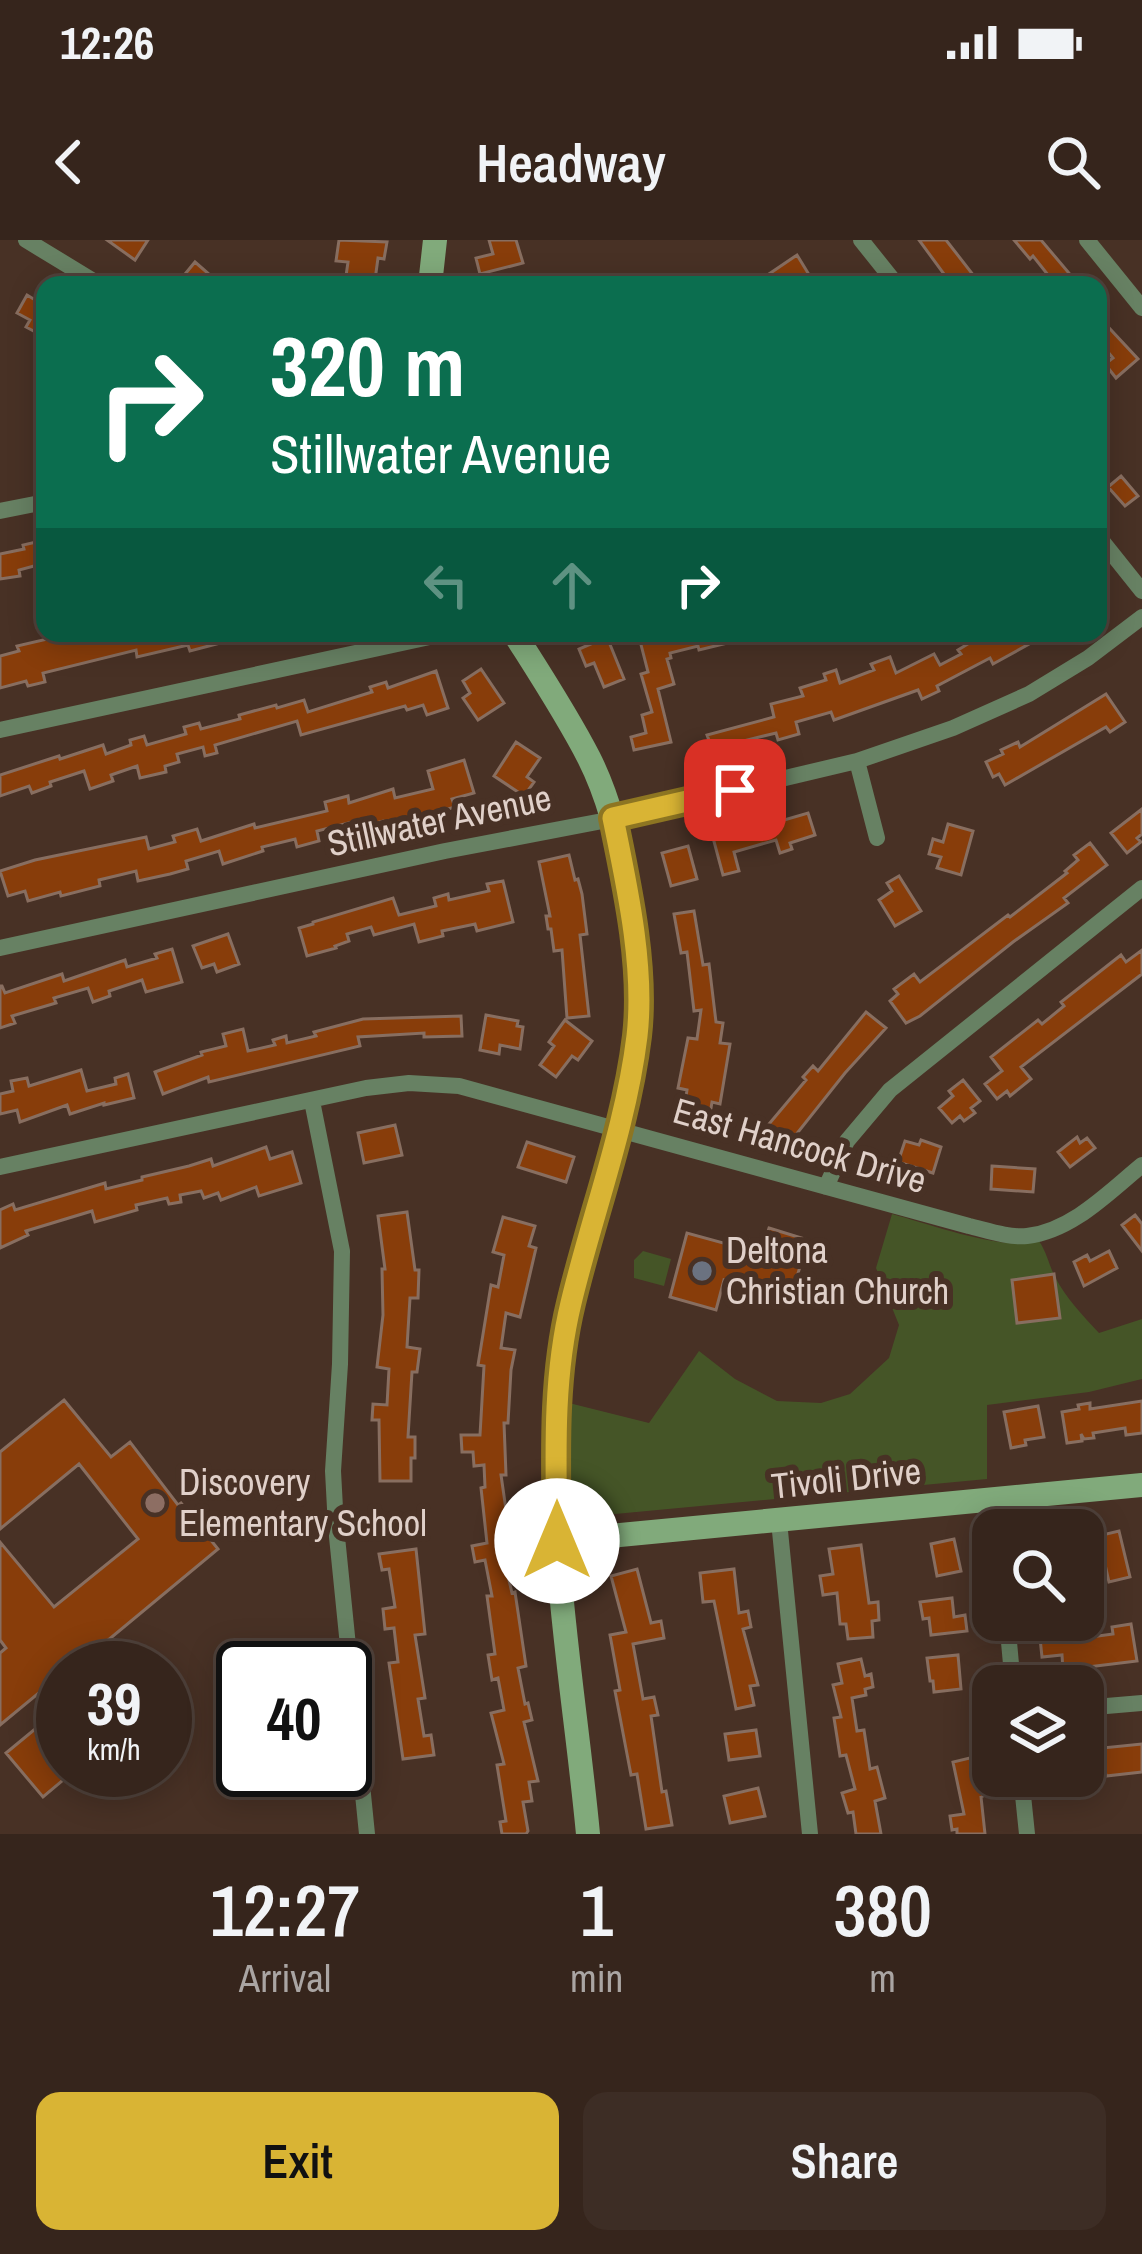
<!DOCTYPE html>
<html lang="en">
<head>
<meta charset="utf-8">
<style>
  body { margin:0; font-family:"Archivo Narrow",sans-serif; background:#3d2d25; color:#f1f3f6; height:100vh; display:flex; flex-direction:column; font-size:45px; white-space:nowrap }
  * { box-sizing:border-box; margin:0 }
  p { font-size:39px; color:#aaa5a3 }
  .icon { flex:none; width:66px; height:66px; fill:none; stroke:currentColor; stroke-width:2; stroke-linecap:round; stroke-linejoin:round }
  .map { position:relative; height:1594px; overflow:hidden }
  .drawer { display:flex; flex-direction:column; background:#36251c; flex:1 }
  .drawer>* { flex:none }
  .top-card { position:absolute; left:36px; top:36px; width:1071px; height:366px; border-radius:24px; box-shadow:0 6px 30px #0003,0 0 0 3px #50423b; background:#0b6e4f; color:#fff; overflow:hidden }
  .buttons { position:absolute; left:972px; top:1269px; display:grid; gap:24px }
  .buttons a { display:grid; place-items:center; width:132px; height:132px; border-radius:24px; background:#36251c; box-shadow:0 6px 30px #0003,0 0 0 3px #50423b; font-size:60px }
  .speed { position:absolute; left:36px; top:1401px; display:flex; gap:24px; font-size:60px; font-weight:700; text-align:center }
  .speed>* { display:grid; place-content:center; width:156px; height:156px; border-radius:50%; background:#36251c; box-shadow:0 6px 30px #0003,0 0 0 3px #50423b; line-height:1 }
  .speed small { font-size:30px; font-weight:400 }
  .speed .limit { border:6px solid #111; border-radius:18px; background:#fff; color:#111 }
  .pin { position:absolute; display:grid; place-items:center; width:102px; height:102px; color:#fff; margin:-51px; border-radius:24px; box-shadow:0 6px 18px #0006 }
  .me { position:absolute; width:132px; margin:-66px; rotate:0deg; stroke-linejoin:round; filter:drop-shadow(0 0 9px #0008) }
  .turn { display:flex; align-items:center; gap:42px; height:252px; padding:0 36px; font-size:54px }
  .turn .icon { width:156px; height:156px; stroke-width:2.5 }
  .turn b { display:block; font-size:84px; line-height:102px }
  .lanes { display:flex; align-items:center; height:114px; padding:0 36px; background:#0003; justify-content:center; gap:60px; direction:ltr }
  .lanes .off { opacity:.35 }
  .eta { display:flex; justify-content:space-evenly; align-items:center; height:204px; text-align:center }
  .eta b { font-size:72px; font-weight:600; line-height:84px }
  .action { display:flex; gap:24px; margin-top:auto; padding:24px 36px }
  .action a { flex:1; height:138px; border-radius:24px; background:#d9b434; color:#111; font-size:48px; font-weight:600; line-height:138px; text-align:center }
  .action a+a { background:#3d2d25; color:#f1f3f6 }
  .status { display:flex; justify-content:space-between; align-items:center; height:84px; padding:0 60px; background:#36251c; direction:ltr }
  .status svg { height:33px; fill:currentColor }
  header { display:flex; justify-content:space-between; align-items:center; height:156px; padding:0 36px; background:#36251c; font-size:54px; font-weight:600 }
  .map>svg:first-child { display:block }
  .green { fill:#455527 }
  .building { fill:#883d0a; stroke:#886e60; stroke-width:3 }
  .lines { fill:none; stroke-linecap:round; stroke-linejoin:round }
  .street { stroke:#678163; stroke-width:16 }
  .secondary { stroke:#81aa7b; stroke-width:24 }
  .route-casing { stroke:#8d7522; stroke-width:30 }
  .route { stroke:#d9b434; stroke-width:21 }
  .worship-dot { fill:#6b7280; stroke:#483125; stroke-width:4.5 }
  .education-dot { fill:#8d6e63; stroke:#483125; stroke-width:4.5 }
  .labels { text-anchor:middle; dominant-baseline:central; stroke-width:12; stroke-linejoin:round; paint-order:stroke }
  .street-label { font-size:36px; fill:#e0d0c9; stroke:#483125 }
  .poi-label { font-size:36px; fill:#e0d0c9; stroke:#483125; text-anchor:start }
</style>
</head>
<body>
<div class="status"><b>12:26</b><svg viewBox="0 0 49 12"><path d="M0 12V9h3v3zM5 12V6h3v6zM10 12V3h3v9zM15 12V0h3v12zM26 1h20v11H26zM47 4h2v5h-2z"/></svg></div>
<header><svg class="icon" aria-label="back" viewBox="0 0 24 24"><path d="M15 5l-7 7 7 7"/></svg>Headway<svg class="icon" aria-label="search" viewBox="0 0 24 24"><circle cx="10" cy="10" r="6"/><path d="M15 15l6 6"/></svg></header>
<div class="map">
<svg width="1142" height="1594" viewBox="0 0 1142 1594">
  <rect width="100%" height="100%" fill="#483125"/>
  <path class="green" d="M 892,974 C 929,984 1005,1012 1039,1001 C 1047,1013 1049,1025 1055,1037 C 1066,1058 1083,1076 1099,1093 L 1142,1079 L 1142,1139 L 1089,1152 L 987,1165 L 987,1239 L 615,1274 C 606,1272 593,1271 585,1266 C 557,1250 565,1190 565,1162 L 649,1183 L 699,1111 L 735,1139 L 777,1161 L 821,1163 L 850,1154 L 889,1118 L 899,1085 L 876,1028 Z
    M 643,1011 L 671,1019 L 664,1046 L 634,1038 L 634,1020 Z"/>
  <path class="building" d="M 107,0 L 148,0 L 135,20 Z
    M 339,0 L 387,2 L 384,19 L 378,18 L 375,40 L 346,36 L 348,22 L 336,21 Z
    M 489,0 L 516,0 L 523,23 L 480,34 L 476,18 L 493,14 Z
    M 919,0 L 946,0 L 981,45 L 952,45 Z
    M 1014,0 L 1041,0 L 1079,45 L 1056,45 L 1033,16 L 1030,19 Z
    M 797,15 L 808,33 L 789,45 L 776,45 L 769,34 Z
    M 195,22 L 210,35 L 203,45 L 176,45 Z
    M 27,55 L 45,66 L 45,88 L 41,95 L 26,87 L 30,80 L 17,73 Z
    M 1098,76 L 1138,119 L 1116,138 L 1105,124 L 1113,118 L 1098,100 Z
    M 1121,236 L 1138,256 L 1125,266 L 1108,247 Z
    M 45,300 L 45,323 L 19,330 L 20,336 L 0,339 L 0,314 L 24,309 L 23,305 Z
    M 94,393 L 243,393 L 243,397 L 190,411 L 188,405 L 137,417 L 136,410 L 43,433 L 45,442 L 28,446 L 26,441 L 0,448 L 0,416 L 19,411 L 17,406 L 60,396 L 61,402 Z
    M 638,393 L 748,393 L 748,398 L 699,410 L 698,406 L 670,413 L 671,418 L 667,419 L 674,444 L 658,449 L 671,502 L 634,510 L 631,497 L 646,493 L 642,475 L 652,472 L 641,434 L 648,432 Z
    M 973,393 L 1049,393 L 993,424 L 990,418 L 937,446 L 939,451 L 922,459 L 918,450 L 834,480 L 831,472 L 796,482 L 799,494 L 778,500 L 776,493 L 743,501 L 744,505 L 714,514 L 707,495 L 774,477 L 771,464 L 803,456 L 800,448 L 826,440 L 824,434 L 836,430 L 840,443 L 874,430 L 871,424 L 890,417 L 896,433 L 934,414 L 940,425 L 961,414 L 958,410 L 976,399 Z
    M 607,397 L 624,439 L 604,447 L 594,423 L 586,426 L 579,409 Z
    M 481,429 L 504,463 L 478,480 L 463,458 L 470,453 L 463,441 Z
    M 436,431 L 448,468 L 427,475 L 423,465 L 407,470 L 405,466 L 301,495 L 297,481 L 215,505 L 217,513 L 205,516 L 203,507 L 177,514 L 179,522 L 165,526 L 166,532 L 140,538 L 137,526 L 111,535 L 113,541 L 90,549 L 84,531 L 50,542 L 51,546 L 32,553 L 29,546 L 0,556 L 0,535 L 59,516 L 60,519 L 103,505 L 106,514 L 131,505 L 130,500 L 144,496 L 147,505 L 186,494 L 184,487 L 199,483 L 201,489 L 240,479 L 239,475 L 276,465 L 277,468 L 304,460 L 308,472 L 372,452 L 370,447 L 386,442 L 388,448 Z
    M 1106,454 L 1125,482 L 1110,492 L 1106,487 L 1005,545 L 999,534 L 993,537 L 986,522 L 1003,514 L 1001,510 L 1018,502 L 1020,507 Z
    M 516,502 L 540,518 L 527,537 L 534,542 L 524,556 L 494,536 Z
    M 464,520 L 474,553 L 452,559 L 455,567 L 421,577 L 384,586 L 383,581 L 354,589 L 352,582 L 317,591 L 319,601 L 297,607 L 295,599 L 262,607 L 263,611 L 223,624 L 219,611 L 186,621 L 188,629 L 170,634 L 138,641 L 136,631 L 99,640 L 100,646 L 61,656 L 60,652 L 28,661 L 25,651 L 8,656 L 0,631 L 35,620 L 146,597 L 149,609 L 175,602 L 173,596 L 197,589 L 201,601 L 254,584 L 255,588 L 327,571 L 325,562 L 348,556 L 349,563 L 393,549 L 395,558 L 433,549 L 428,531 Z
    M 1142,569 L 1142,594 L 1137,598 L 1141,602 L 1127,613 L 1111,593 Z
    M 808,573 L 815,595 L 790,603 L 792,609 L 780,613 L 776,600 L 734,612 L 739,631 L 723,635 L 712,594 L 752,584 L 753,589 Z
    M 948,584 L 973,591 L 961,635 L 937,628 L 941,617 L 929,614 L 933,599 L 943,602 Z
    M 1090,603 L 1107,625 L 1064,658 L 1068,663 L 1013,702 L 920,776 L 906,783 L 890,761 L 898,754 L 894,749 L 914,734 L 920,742 L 1008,675 L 1010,677 L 1067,633 L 1065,631 L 1078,620 L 1074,615 Z
    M 688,606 L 697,639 L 671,646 L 662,613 Z
    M 569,615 L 575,640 L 578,639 L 582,654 L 587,694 L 580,695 L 589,776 L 567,778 L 562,710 L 554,711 L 551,689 L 548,689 L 546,676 L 550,676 L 539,622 Z
    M 899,636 L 921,671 L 895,686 L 879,660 L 892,651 L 887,643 Z
    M 503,641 L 513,682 L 477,691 L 475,684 L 442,691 L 443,696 L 419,702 L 414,684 L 374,695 L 371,687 L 347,694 L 349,701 L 335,706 L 336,708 L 307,716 L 299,688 L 313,684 L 313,682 L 393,658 L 399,675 L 436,666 L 434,658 L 448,654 L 449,660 L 489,651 L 487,644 Z
    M 694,671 L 703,725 L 709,724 L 716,782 L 723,783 L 720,803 L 730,804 L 720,864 L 712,862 L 709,880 L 683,876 L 687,850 L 678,848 L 688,798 L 697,799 L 701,770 L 694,771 L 687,712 L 681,713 L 674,674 Z
    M 228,694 L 239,724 L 217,732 L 214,724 L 202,728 L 193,706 Z
    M 172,709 L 182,742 L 146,752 L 142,740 L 109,751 L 110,756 L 93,762 L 88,748 L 54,758 L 56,763 L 12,776 L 15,783 L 0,788 L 0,746 L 2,746 L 5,753 L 62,734 L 64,741 L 125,720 L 127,727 L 157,718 L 155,714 Z
    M 1142,710 L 1142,734 L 1021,827 L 1031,839 L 1010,856 L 1007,851 L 997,859 L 985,844 L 1002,831 L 991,817 L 1038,780 L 1042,784 L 1064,766 L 1061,762 L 1121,715 L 1126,722 Z
    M 866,772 L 886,788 L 845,833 L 791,901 L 769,884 L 806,840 L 803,837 L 813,826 L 818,831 Z
    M 486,775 L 518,781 L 517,786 L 523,787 L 520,809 L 500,805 L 499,814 L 480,810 Z
    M 461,776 L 462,796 L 424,797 L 424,793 L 358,797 L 360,806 L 209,842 L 208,837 L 163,854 L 155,832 L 202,815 L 201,812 L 226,806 L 223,794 L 243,789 L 248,811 L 275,805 L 273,800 L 286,796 L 287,803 L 316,796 L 314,792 L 363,779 Z
    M 565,780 L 592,801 L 578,820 L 572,816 L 556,837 L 540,825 L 554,806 L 549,802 Z
    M 81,830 L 87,851 L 116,844 L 115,838 L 128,834 L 134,858 L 104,865 L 104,863 L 70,874 L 67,865 L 20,882 L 17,870 L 0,874 L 0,854 L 13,851 L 11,841 L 27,838 L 29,846 Z
    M 963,840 L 980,861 L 971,868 L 975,873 L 964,881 L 960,876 L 952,883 L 939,868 L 953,856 L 949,851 Z
    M 395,885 L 402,915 L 364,923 L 358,893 Z
    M 1077,897 L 1080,903 L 1087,898 L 1095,908 L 1070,927 L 1058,912 Z
    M 921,900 L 941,907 L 933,933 L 898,922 L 905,901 L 919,905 Z
    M 527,902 L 574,917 L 566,942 L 518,927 Z
    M 266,907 L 270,919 L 292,912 L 301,943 L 259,956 L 256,947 L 221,960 L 218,953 L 204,958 L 201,951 L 180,955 L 181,962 L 169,964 L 167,958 L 136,965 L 137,970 L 95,982 L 92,971 L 26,991 L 28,995 L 0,1008 L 0,970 L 13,964 L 15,970 L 105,943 L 106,949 L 142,940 L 142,937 L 189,926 L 211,919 L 213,926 Z
    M 992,926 L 1035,929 L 1033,952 L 991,949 Z
    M 407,972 L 415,1030 L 419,1030 L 418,1058 L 410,1058 L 407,1107 L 420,1109 L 417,1132 L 412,1132 L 408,1197 L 415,1197 L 415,1218 L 411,1218 L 411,1241 L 380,1241 L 379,1180 L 372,1180 L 373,1164 L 387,1165 L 389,1129 L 377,1127 L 383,1075 L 382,1029 L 385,1029 L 378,976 Z
    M 1135,975 L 1142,984 L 1142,1011 L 1122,985 Z
    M 503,977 L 535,986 L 529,1006 L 536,1008 L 520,1077 L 506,1073 L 501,1108 L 515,1110 L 511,1130 L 508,1183 L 504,1183 L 506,1235 L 501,1235 L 513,1318 L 504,1319 L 512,1353 L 515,1352 L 526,1426 L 518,1428 L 525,1464 L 528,1463 L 532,1480 L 524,1482 L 538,1541 L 529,1542 L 532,1561 L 523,1562 L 528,1591 L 526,1594 L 502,1594 L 500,1582 L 506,1581 L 497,1525 L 504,1524 L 491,1473 L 504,1470 L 498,1438 L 492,1440 L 488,1415 L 495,1414 L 487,1356 L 492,1356 L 485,1320 L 475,1322 L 472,1306 L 487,1303 L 481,1248 L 485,1247 L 484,1225 L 474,1226 L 473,1212 L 462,1212 L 461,1195 L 480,1195 L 484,1126 L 478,1125 L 491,1045 L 498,1047 L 504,1015 L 493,1012 Z
    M 769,988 L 808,1000 L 790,1060 L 724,1040 L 716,1070 L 670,1057 L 687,993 L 745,1009 L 748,1000 L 764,1004 Z
    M 1109,1011 L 1117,1028 L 1084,1046 L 1074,1022 L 1087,1015 L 1090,1021 Z
    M 1054,1034 L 1060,1078 L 1017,1083 L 1012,1040 Z
    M 64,1160 L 111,1217 L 130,1202 L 178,1265 L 181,1263 L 218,1309 L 101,1406 L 99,1403 L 69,1428 L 63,1428 L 63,1433 L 0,1485 L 0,1413 L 6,1408 L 0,1400 L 0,1302 L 54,1367 L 138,1299 L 79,1224 L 0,1289 L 0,1212 Z
    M 1142,1161 L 1142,1193 L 1126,1195 L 1125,1188 L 1093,1193 L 1094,1198 L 1084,1199 L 1081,1194 L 1082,1201 L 1067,1203 L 1062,1172 L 1079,1169 L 1078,1165 L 1090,1163 L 1090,1169 Z
    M 1038,1166 L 1044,1197 L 1025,1200 L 1026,1205 L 1011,1208 L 1004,1172 Z
    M 1119,1291 L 1130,1337 L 1109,1342 L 1104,1320 L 1091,1324 L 1085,1299 Z
    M 954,1299 L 961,1331 L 937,1336 L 931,1304 Z
    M 861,1305 L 869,1363 L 878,1362 L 879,1380 L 872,1381 L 873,1397 L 848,1399 L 846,1384 L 840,1384 L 837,1353 L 823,1355 L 820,1336 L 833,1334 L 829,1309 Z
    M 416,1309 L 425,1394 L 415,1395 L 425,1458 L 418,1459 L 424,1496 L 431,1495 L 434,1515 L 403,1519 L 389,1423 L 398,1422 L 394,1388 L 385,1389 L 383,1369 L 395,1367 L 389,1329 L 382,1330 L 379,1314 Z
    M 637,1329 L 651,1383 L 661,1381 L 664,1398 L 633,1404 L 643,1459 L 654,1457 L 658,1475 L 651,1476 L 662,1552 L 666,1551 L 672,1585 L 646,1589 L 637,1534 L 631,1535 L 615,1451 L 620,1450 L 610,1395 L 626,1392 L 611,1336 Z
    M 734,1329 L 739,1373 L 748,1371 L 751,1387 L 743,1389 L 758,1445 L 750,1446 L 754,1465 L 736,1469 L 714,1361 L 703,1362 L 700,1333 Z
    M 952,1358 L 954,1377 L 965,1375 L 967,1391 L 931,1395 L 929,1378 L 923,1379 L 920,1362 Z
    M 1131,1384 L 1137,1421 L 1063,1430 L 1062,1415 L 1042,1417 L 1040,1398 L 1050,1397 L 1050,1391 L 1075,1389 L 1076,1399 L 1113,1394 L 1112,1387 Z
    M 958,1415 L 961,1449 L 934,1452 L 933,1441 L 930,1441 L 927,1418 Z
    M 861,1419 L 865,1436 L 871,1434 L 873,1447 L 865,1449 L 866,1455 L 852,1458 L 857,1491 L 864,1490 L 870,1529 L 877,1527 L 885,1558 L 875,1561 L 881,1594 L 856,1594 L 853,1572 L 848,1573 L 842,1553 L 855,1549 L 846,1515 L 840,1516 L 834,1478 L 841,1477 L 833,1445 L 842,1443 L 838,1424 Z
    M 63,1466 L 63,1530 L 75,1530 L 43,1557 L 6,1513 Z
    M 756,1490 L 760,1516 L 729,1520 L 725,1494 Z
    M 1142,1504 L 1142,1532 L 1106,1536 L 1102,1508 Z
    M 978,1516 L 982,1533 L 978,1534 L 983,1556 L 981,1557 L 985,1594 L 957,1594 L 957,1589 L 952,1590 L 950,1576 L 964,1574 L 953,1522 Z
    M 1059,1536 L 1084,1536 L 1087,1550 L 1062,1555 Z
    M 758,1548 L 765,1576 L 730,1583 L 724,1556 Z"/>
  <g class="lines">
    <path class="street" d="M 26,0 L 100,45
      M 861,0 L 897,45
      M 1087,0 L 1142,68
      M 0,271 L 45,262
      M 1098,296 L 1142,351
      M 0,490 L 448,393
      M 857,521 L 877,598
      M 0,708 L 445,611 L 613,579 L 857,521 L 953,488 L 1029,454 L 1088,418 L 1142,377
      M 312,861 L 342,1011 L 340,1124 L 333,1231 L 336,1287 L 367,1594
      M 0,927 L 366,848 L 409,843 L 459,846 L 969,986 C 986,990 1009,998 1027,996 C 1072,991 1109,952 1142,925
      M 826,947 L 847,901 L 890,850 L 1142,648
      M 996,1259 L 999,1290
      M 779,1281 L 810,1594
      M 1007,1380 L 1013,1446
      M 1083,1468 L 1142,1463
      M 1021,1536 L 1027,1594"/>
    <path class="secondary" d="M 430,45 L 435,0
      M 514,393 C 540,434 567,475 589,518 C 624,587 644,716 637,794 C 634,826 626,861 617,892 C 597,971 569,1049 559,1131 C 542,1281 574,1444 588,1594
      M 557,1301 L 1142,1245"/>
  </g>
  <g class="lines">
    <g class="route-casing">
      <path id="route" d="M 557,1301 C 556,1221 552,1141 571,1063 C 592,975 626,887 637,796 C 645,727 627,646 613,578 L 735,550"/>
    </g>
    <use href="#route" class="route"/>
  </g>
  <circle class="worship-dot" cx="702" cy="1031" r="12"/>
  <circle class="education-dot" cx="155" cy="1263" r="12"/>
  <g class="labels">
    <g class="street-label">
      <text transform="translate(439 580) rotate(-12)">Stillwater Avenue</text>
      <text transform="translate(800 905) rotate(16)">East Hancock Drive</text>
      <text transform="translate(846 1238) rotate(-6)">Tivoli Drive</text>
    </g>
    <g class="poi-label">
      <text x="726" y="1010">Deltona<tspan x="726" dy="41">Christian Church</tspan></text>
      <text x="179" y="1242">Discovery<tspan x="179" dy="41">Elementary School</tspan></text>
    </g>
  </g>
</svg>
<div class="buttons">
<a><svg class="icon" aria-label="search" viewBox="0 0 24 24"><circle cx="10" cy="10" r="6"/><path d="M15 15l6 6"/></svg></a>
<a><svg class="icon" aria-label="layers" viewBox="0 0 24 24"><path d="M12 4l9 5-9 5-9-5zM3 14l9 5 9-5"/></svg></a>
</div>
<div class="speed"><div>39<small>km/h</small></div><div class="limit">40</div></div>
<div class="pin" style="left:735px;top:550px;background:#d93025"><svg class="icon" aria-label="arrive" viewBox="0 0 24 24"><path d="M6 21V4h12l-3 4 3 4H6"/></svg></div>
<svg class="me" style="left:557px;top:1301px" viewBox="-20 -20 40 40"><circle r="19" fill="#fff"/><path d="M0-13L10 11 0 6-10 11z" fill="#d9b434"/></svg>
<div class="top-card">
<div class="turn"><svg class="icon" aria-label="right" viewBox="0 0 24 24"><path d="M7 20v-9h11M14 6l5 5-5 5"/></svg><div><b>320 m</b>Stillwater Avenue</div></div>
<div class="lanes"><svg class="icon off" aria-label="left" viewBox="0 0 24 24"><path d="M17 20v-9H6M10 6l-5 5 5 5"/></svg><svg class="icon off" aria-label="ahead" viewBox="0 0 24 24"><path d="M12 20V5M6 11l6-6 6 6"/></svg><svg class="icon" aria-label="right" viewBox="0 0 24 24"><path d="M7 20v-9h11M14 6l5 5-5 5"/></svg></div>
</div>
</div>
<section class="drawer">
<div class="eta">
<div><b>12:27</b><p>Arrival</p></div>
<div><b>1</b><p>min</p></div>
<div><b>380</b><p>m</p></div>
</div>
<div class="action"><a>Exit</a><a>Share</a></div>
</section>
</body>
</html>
